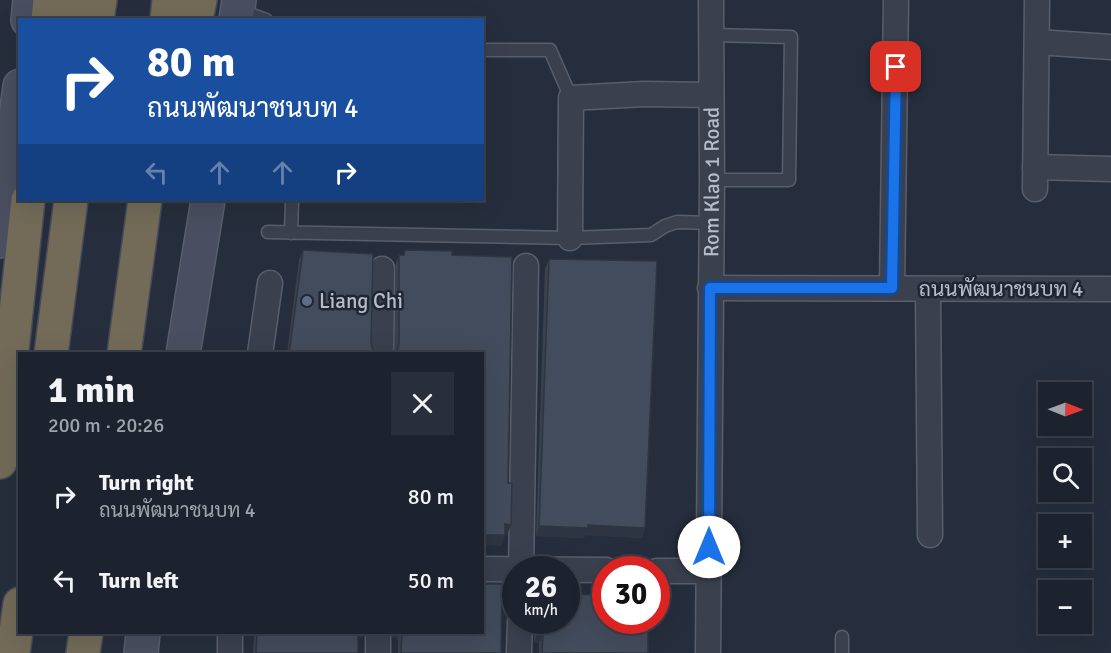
<!DOCTYPE html>
<html lang="en">
<head>
<meta charset="utf-8">
<style>
  body { margin:0; font-family:Signika,Sarabun,sans-serif; background:#292f3a; color:#f1f3f6; height:100vh; display:flex; flex-direction:column; font-size:22px; white-space:nowrap }
  * { box-sizing:border-box; margin:0 }
  p { font-size:20px; color:#a0a4aa }
  .icon { flex:none; width:33px; height:33px; fill:none; stroke:currentColor; stroke-width:2; stroke-linecap:round; stroke-linejoin:round }
  .map { position:relative; flex:1; overflow:hidden }
  .sheet { position:absolute; left:18px; top:352px; width:466px; height:282px; display:flex; flex-direction:column; background:#1c222e; border-radius:0px; box-shadow:0 6px 24px #0002,0 0 0 2px #3a3f4a }
  .sheet>* { flex:none }
  .banner { position:absolute; left:18px; top:18px; width:466px; height:183px; border-radius:0px; box-shadow:0 6px 24px #0002,0 0 0 2px #3a3f4a; background:#1a4fa0; color:#fff; overflow:hidden }
  .needle { width:39px; rotate:91deg }
  .buttons { position:absolute; left:1038px; top:382px; display:grid; gap:12px }
  .buttons a { display:grid; place-items:center; width:54px; height:54px; border-radius:0px; background:#1c222e; box-shadow:0 6px 24px #0002,0 0 0 2px #3a3f4a; font-size:30px }
  .speed { position:absolute; left:502px; top:556px; display:flex; gap:12px; font-size:30px; font-weight:700; text-align:center }
  .speed>* { display:grid; place-content:center; width:78px; height:78px; border-radius:50%; background:#1c222e; box-shadow:0 6px 24px #0002,0 0 0 2px #3a3f4a; line-height:1 }
  .speed small { font-size:15px; font-weight:400 }
  .speed .limit { border:9px solid #d22; background:#fff; color:#111 }
  .pin { position:absolute; display:grid; place-items:center; width:51px; height:51px; color:#fff; margin:-26px; border-radius:12px; box-shadow:0 3px 9px #0006 }
  .me { position:absolute; width:66px; margin:-33px; rotate:0deg; stroke-linejoin:round; filter:drop-shadow(0 0 4px #0008) }
  .turn { display:flex; align-items:center; gap:21px; height:126px; padding:0 30px; font-size:27px }
  .turn .icon { width:78px; height:78px; stroke-width:2.5 }
  .turn b { display:block; font-size:42px; line-height:51px }
  .lanes { display:flex; align-items:center; height:57px; padding:0 30px; background:#0003; justify-content:center; gap:30px; direction:ltr }
  .lanes .off { opacity:.35 }
  .round { display:grid; place-items:center; flex:none; width:63px; height:63px; border-radius:0px; background:#292f3a }
  .summary { display:flex; align-items:center; justify-content:space-between; height:102px; padding:0 30px }
  h1 { font-size:36px; font-weight:800; line-height:45px }
  ul { padding:0; list-style:none }
  li { display:flex; align-items:center; gap:18px; height:84px; padding:0 30px }
  li div { flex:1 }
  li b { display:block; font-size:22px }
  li em { font-style:normal }
  .map>svg:first-child { display:block }
  .lines { fill:none; stroke-linecap:round; stroke-linejoin:round }
  .service-casing { stroke:#585e6b; stroke-width:15 }
  .minor-casing { stroke:#585e6b; stroke-width:27 }
  .secondary-casing { stroke:#585e6b; stroke-width:36 }
  .motorway-casing { stroke:#454b58; stroke-width:36 }
  .service { stroke:#3a404e; stroke-width:12 }
  .minor { stroke:#3a404e; stroke-width:24 }
  .secondary { stroke:#494f60; stroke-width:33 }
  .motorway { stroke:#736b58; stroke-width:33 }
  .wall { fill:#3a414f }
  .shaded-wall { fill:#2f3540 }
  .building { fill:#434c5c; stroke:#2f3540; stroke-width:1.5 }
  .route-casing { stroke:#114b97; stroke-width:15 }
  .route { stroke:#1a73e8; stroke-width:10 }
  .service-dot { fill:#5c6f8a; stroke:#1f2533; stroke-width:2 }
  .labels { text-anchor:middle; dominant-baseline:central; stroke-width:5; stroke-linejoin:round; paint-order:stroke }
  .street-label { font-size:21px; fill:#b6bcc8; stroke:#1f2533 }
  .poi-label { font-size:21px; fill:#b6bcc8; stroke:#1f2533; text-anchor:start }
</style>
</head>
<body>
<div class="map">
<svg width="1111" height="653" viewBox="0 0 1111 653">
  <rect width="100%" height="100%" fill="#262e3d"/>
  <g class="lines">
    <g class="service-casing">
      <path id="service" d="M 239,10 L 266,20
        M 711,35 L 791,37 L 789,180 L 712,180
        M 483,50 L 550,50 L 571,98
        M 268,232 L 570,238 L 651,235 L 665,226 L 677,222 L 710,223
        M 291,233 L 292,200
        M 842,653 L 842,637"/>
    </g>
    <g class="minor-casing">
      <g id="minor">
        <path d="M 1037,42 L 1111,47"/>
        <path d="M 1035,167 L 1111,169"/>
        <path d="M 1035,189 L 1037,0"/>
        <path d="M 570,238 L 571,98 L 644,94 L 711,95"/>
        <path d="M 710,288 L 1111,289"/>
        <path d="M 892,288 L 896,0"/>
        <path d="M 928,289 L 930,535"/>
        <path d="M 260,354 L 270,283"/>
        <path d="M 381,354 L 382,269"/>
        <path d="M 483,569 L 606,570"/>
        <path d="M 521,570 L 526,266"/>
        <path d="M 657,571 L 709,571"/>
        <path d="M 230,653 L 230,633"/>
        <path d="M 378,653 L 378,633"/>
        <path d="M 519,653 L 520,621"/>
        <path id="s1" d="M 708,653 L 712,180 L 711,0"/>
      </g>
    </g>
    <g class="secondary-casing">
      <path id="secondary" d="M 28,20 L 30,0
        M 236,20 L 239,0
        M 0,241 L 20,86
        M 183,354 L 208,200
        M 141,653 L 143,633"/>
    </g>
    <g class="motorway-casing">
      <path id="motorway" d="M 48,20 L 50,0
        M 72,20 L 73,0
        M 97,20 L 100,0
        M 167,20 L 169,0
        M 196,20 L 200,0
        M 51,354 L 71,200
        M 124,354 L 145,200
        M 0,462 L 28,200
        M 13,653 L 20,604
        M 83,653 L 86,633"/>
    </g>
    <use href="#service" class="service"/>
    <use href="#minor" class="minor"/>
    <use href="#secondary" class="secondary"/>
    <use href="#motorway" class="motorway"/>
  </g>
  <path class="wall" d="M 303,250 L 371,343 L 373,351 L 376,354 L 287,354 L 299,260 Z
    M 405,250 L 452,255 L 508,483 L 507,535 L 505,535 L 501,546 L 395,353 L 395,266 L 399,255 L 403,255 Z
    M 549,259 L 645,528 L 642,538 L 585,535 L 584,538 L 536,536 L 545,269 Z
    M 534,621 L 567,621 L 648,653 L 539,653 L 539,643 L 534,643 Z
    M 254,633 L 366,633 L 364,638 L 358,638 L 358,653 L 253,653 Z
    M 391,633 L 483,633 L 501,653 L 398,653 L 398,641 L 397,638 L 392,638 Z"/>
  <path class="shaded-wall" d="M 505,524 L 511,525 L 507,535 L 501,535 Z
    M 588,525 L 645,528 L 642,538 L 585,535 L 584,538 L 536,536 L 539,526 Z
    M 483,535 L 505,535 L 501,546 L 483,545 Z
    M 357,633 L 366,633 L 364,638 L 355,638 Z
    M 394,633 L 399,633 L 397,638 L 392,638 Z
    M 537,634 L 543,634 L 539,643 L 534,643 Z"/>
  <path class="building" d="M 303,250 L 373,254 L 371,343 L 373,351 L 376,354 L 289,354 Z
    M 405,250 L 452,251 L 452,255 L 512,257 L 508,483 L 512,483 L 511,525 L 505,524 L 505,535 L 483,535 L 483,354 L 394,354 L 397,351 L 399,344 L 399,255 L 404,255 Z
    M 549,259 L 657,261 L 645,528 L 588,525 L 588,528 L 539,526 Z
    M 483,584 L 502,584 L 501,653 L 401,653 L 402,633 L 483,633 Z
    M 567,594 L 606,595 L 606,621 L 648,621 L 648,653 L 542,653 L 543,634 L 537,634 L 537,621 L 567,621 Z
    M 257,633 L 358,633 L 358,653 L 256,653 Z"/>
  <g class="lines">
    <g class="route-casing">
      <path id="route" d="M 709,547 L 710,288 L 892,288 L 896,67"/>
    </g>
    <use href="#route" class="route"/>
  </g>
  <circle class="service-dot" cx="307" cy="301" r="6"/>
  <g class="labels">
    <g class="street-label">
      <text stroke="none"><textPath href="#s1" startOffset="471">Rom Klao 1 Road</textPath></text>
      <text x="1001" y="289">ถนนพัฒนาชนบท 4</text>
    </g>
    <g class="poi-label">
      <text x="319" y="301">Liang Chi</text>
    </g>
  </g>
</svg>
<div class="buttons">
<a><svg class="needle" viewBox="-14 -14 28 28"><path d="M0-13l5 13h-10z" fill="#e53935"/><path d="M0 13l5-13h-10z" fill="#a0a4aa"/></svg></a>
<a><svg class="icon" aria-label="search" viewBox="0 0 24 24"><circle cx="10" cy="10" r="6"/><path d="M15 15l6 6"/></svg></a>
<a>+</a>
<a>−</a>
</div>
<div class="speed"><div>26<small>km/h</small></div><div class="limit">30</div></div>
<div class="pin" style="left:896px;top:67px;background:#d93025"><svg class="icon" aria-label="arrive" viewBox="0 0 24 24"><path d="M6 21V4h12l-3 4 3 4H6"/></svg></div>
<svg class="me" style="left:709px;top:547px" viewBox="-20 -20 40 40"><circle r="19" fill="#fff"/><path d="M0-13L10 11 0 6-10 11z" fill="#1a73e8"/></svg>
<div class="banner">
<div class="turn"><svg class="icon" aria-label="right" viewBox="0 0 24 24"><path d="M7 20v-9h11M14 6l5 5-5 5"/></svg><div><b>80 m</b>ถนนพัฒนาชนบท 4</div></div>
<div class="lanes"><svg class="icon off" aria-label="left" viewBox="0 0 24 24"><path d="M17 20v-9H6M10 6l-5 5 5 5"/></svg><svg class="icon off" aria-label="ahead" viewBox="0 0 24 24"><path d="M12 20V5M6 11l6-6 6 6"/></svg><svg class="icon off" aria-label="ahead" viewBox="0 0 24 24"><path d="M12 20V5M6 11l6-6 6 6"/></svg><svg class="icon" aria-label="right" viewBox="0 0 24 24"><path d="M7 20v-9h11M14 6l5 5-5 5"/></svg></div>
</div>
<section class="sheet">
<div class="summary"><div><h1>1 min</h1><p>200 m · 20:26</p></div><a class="round"><svg class="icon" aria-label="close" viewBox="0 0 24 24"><path d="M6 6l12 12M18 6L6 18"/></svg></a></div>
<ul>
<li><svg class="icon" aria-label="right" viewBox="0 0 24 24"><path d="M7 20v-9h11M14 6l5 5-5 5"/></svg><div><b>Turn right</b><p>ถนนพัฒนาชนบท 4</p></div><em>80 m</em></li>
<li><svg class="icon" aria-label="left" viewBox="0 0 24 24"><path d="M17 20v-9H6M10 6l-5 5 5 5"/></svg><div><b>Turn left</b></div><em>50 m</em></li>
</ul>
</section>
</div>
</body>
</html>
